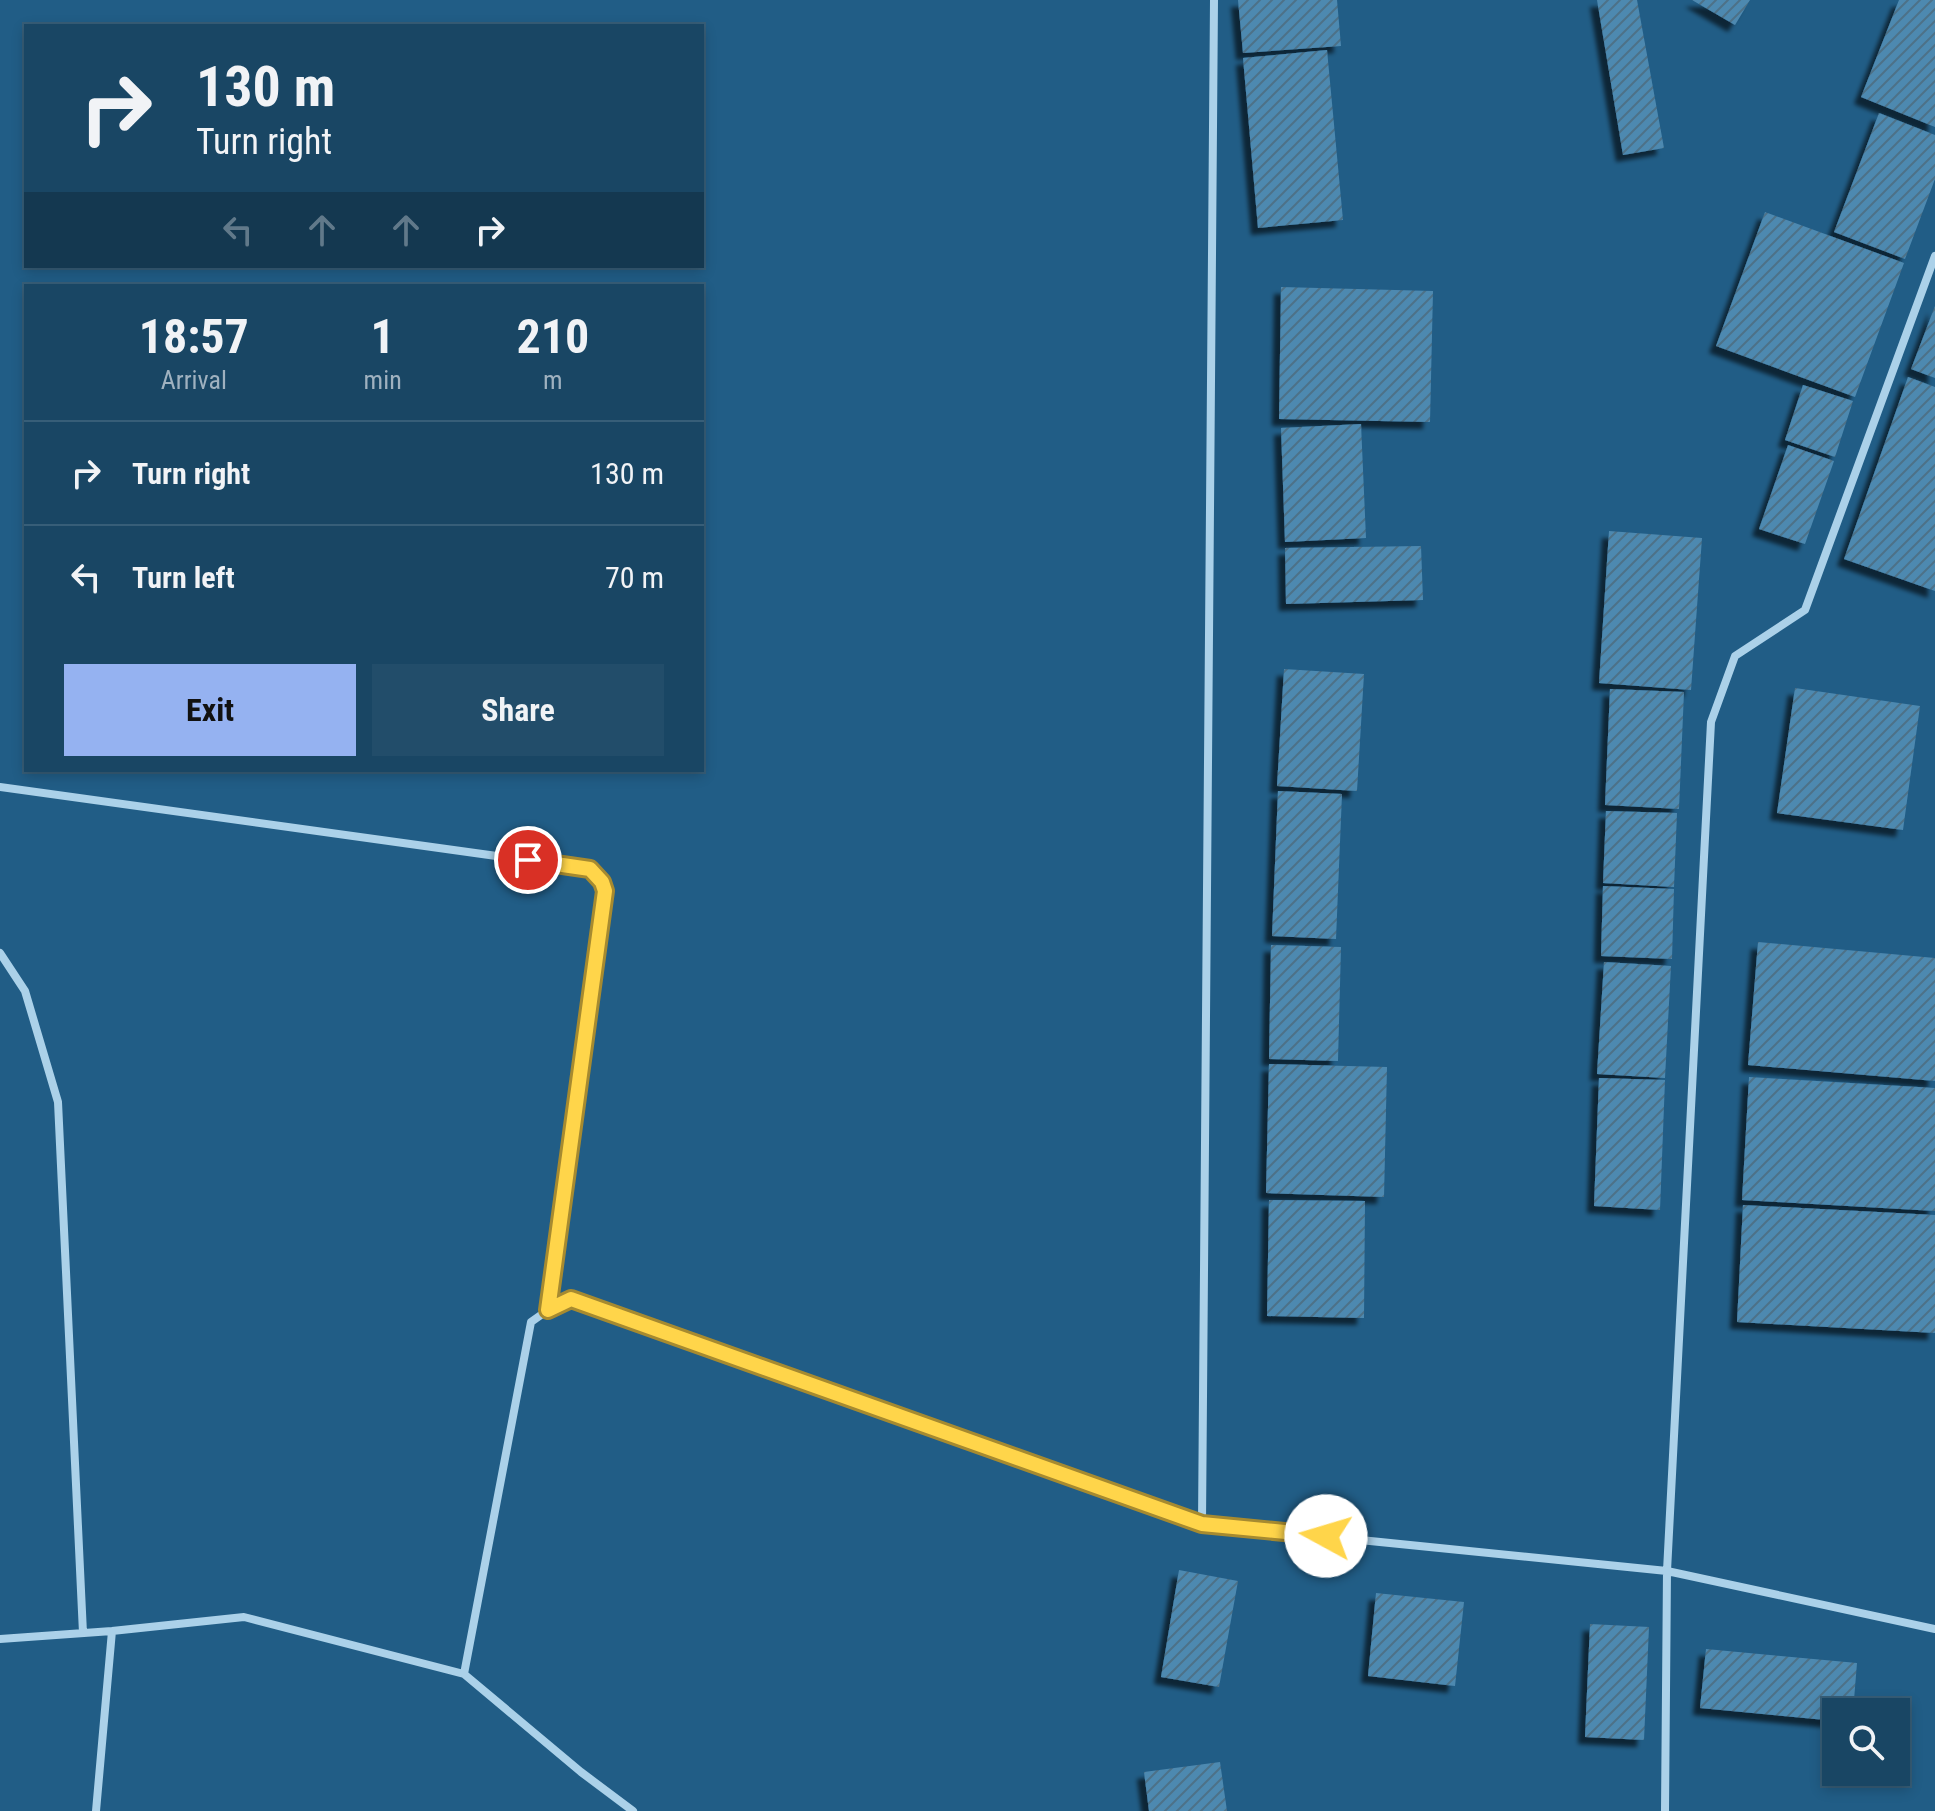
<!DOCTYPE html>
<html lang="en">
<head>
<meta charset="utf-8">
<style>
  body { margin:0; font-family:"Roboto Condensed",sans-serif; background:#224d6a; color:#f1f3f6; height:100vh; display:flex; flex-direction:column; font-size:30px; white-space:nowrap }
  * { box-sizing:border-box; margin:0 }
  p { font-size:26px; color:#9fb1bf }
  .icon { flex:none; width:44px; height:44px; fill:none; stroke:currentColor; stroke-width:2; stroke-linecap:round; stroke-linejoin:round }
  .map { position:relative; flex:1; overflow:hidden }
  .drawer { position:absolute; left:24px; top:284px; width:680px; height:488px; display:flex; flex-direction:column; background:#194664; border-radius:0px; box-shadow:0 4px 12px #0003,0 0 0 2px #375e78 }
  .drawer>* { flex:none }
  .banner { position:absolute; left:24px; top:24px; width:680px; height:244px; border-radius:0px; box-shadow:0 4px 12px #0003,0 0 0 2px #375e78; background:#194664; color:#f1f3f6; overflow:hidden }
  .fabs { position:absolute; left:1822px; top:1698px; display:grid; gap:16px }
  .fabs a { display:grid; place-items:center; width:88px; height:88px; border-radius:0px; background:#194664; box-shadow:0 4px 12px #0003,0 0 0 2px #375e78; font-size:40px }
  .pin { position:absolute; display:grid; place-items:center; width:68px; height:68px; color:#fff; margin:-34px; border:4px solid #fff; border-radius:50%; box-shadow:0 2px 8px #0007 }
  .me { position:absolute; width:88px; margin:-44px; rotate:276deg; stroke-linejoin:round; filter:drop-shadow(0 0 6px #0008) }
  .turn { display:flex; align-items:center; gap:28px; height:168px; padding:0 40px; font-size:36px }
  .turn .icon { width:104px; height:104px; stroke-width:2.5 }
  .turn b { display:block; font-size:56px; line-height:68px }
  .lanes { display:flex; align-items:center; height:76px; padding:0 40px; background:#0003; justify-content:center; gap:40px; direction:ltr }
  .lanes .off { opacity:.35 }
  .eta { display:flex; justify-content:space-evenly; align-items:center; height:136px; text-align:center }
  .eta b { font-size:48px; font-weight:700; line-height:56px }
  .action { display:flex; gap:16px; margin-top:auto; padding:16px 40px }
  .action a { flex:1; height:92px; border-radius:0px; background:#95b2f1; color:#111; font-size:32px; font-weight:700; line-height:92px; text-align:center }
  .action a+a { background:#224d6a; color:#f1f3f6 }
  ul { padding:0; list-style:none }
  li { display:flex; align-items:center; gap:24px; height:104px; padding:0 40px; border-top:2px solid #375e78 }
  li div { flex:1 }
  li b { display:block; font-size:30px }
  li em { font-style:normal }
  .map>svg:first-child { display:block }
  .building { fill:url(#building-hatch); filter:url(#shadow) }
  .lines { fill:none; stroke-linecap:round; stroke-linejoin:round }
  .street { stroke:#abd1e9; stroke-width:8 }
  .route-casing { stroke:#a68a30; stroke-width:20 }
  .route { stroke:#ffd54a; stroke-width:14 }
</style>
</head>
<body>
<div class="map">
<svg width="1935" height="1811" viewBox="0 0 1935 1811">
  <defs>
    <pattern id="building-hatch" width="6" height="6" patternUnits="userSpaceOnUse" patternTransform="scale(2)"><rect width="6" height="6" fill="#4e89b0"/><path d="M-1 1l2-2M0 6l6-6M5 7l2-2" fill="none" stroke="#4d7188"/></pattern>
    <filter id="shadow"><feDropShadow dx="-7" dy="7" stdDeviation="2" flood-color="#0009"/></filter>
  </defs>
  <rect width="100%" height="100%" fill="#215d86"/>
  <path class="building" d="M 1238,0 L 1337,0 L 1341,46 L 1243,53 Z
    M 1597,0 L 1637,0 L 1664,148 L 1623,155 Z
    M 1692,0 L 1750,0 L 1735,25 Z
    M 1899,0 L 1935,0 L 1935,127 L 1861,97 Z
    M 1327,50 L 1343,220 L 1258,228 L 1243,58 Z
    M 1879,113 L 1935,135 L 1935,179 L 1905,259 L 1834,232 Z
    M 1765,212 L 1904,263 L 1855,397 L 1716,346 Z
    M 1281,287 L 1433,291 L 1430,422 L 1279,419 Z
    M 1935,306 L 1935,378 L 1911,369 Z
    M 1908,377 L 1935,387 L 1935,591 L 1844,559 Z
    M 1803,385 L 1853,401 L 1835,457 L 1785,440 Z
    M 1361,424 L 1366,538 L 1285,542 L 1281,428 Z
    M 1788,445 L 1834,461 L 1805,544 L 1759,529 Z
    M 1609,531 L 1702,538 L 1691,690 L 1599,683 Z
    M 1421,546 L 1423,600 L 1286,604 L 1285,548 Z
    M 1284,669 L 1364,674 L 1357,791 L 1277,786 Z
    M 1795,688 L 1920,706 L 1903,830 L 1777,813 Z
    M 1610,689 L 1684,692 L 1679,809 L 1605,805 Z
    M 1278,791 L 1342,794 L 1336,939 L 1272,936 Z
    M 1606,811 L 1677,813 L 1674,887 L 1603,883 Z
    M 1603,886 L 1674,889 L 1672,959 L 1601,956 Z
    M 1758,942 L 1935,958 L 1935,1081 L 1748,1065 Z
    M 1271,945 L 1341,947 L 1338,1061 L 1269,1059 Z
    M 1604,962 L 1671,966 L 1665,1078 L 1597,1074 Z
    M 1269,1064 L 1387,1067 L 1384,1197 L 1266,1193 Z
    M 1749,1077 L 1935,1088 L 1935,1211 L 1742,1200 Z
    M 1599,1078 L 1665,1080 L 1660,1210 L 1594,1206 Z
    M 1269,1200 L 1365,1201 L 1364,1318 L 1267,1316 Z
    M 1743,1205 L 1935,1215 L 1935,1333 L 1737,1322 Z
    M 1179,1570 L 1238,1581 L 1219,1687 L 1161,1677 Z
    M 1376,1593 L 1464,1602 L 1455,1686 L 1368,1676 Z
    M 1590,1624 L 1649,1627 L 1644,1740 L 1585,1737 Z
    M 1706,1649 L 1857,1663 L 1853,1712 L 1836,1712 L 1836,1721 L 1700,1708 Z
    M 1220,1762 L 1227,1811 L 1149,1811 L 1144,1772 Z"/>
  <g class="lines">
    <path class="street" d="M 0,787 L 590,869 L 602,882 L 605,891 L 548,1310
      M 0,953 L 25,991 L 58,1102 L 83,1633
      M 1202,1524 L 1214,0
      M 0,1639 L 112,1631 L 244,1617 L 464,1674 L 581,1772 L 633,1811
      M 464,1674 L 531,1322 L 548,1310 L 571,1299 L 1202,1524 L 1667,1571 L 1935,1629
      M 96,1811 L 112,1631
      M 1665,1811 L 1667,1571 L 1711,722 L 1735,656 L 1805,610 L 1935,256"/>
  </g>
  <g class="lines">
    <g class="route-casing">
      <path id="route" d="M 528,860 L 590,869 L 602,882 L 605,891 L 548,1310 L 571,1299 L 1202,1524 L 1326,1536"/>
    </g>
    <use href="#route" class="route"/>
  </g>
</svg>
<div class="fabs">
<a><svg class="icon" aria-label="search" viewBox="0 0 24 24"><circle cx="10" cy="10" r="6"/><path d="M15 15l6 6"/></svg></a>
</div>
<div class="pin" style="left:528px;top:860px;background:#d93025"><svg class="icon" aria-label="arrive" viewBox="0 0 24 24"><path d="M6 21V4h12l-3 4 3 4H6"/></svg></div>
<svg class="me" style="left:1326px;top:1536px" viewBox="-20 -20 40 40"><circle r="19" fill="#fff"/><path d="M0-13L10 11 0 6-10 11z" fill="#ffd54a"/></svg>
<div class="banner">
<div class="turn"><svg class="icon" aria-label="right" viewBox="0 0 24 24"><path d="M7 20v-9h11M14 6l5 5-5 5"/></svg><div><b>130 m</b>Turn right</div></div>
<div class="lanes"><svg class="icon off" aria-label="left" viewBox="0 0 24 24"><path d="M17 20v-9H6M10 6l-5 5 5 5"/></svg><svg class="icon off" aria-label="ahead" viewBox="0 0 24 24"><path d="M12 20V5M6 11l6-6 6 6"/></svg><svg class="icon off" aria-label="ahead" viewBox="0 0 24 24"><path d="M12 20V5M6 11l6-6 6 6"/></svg><svg class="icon" aria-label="right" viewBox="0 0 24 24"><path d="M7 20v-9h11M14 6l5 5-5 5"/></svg></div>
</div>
<section class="drawer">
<div class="eta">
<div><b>18:57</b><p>Arrival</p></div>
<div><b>1</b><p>min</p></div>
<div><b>210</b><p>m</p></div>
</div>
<ul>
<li><svg class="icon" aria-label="right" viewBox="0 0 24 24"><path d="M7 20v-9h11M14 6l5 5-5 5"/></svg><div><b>Turn right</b></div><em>130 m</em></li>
<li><svg class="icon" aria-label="left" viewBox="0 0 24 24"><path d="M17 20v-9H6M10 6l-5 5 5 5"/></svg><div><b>Turn left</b></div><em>70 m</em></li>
</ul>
<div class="action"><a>Exit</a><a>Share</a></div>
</section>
</div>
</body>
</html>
